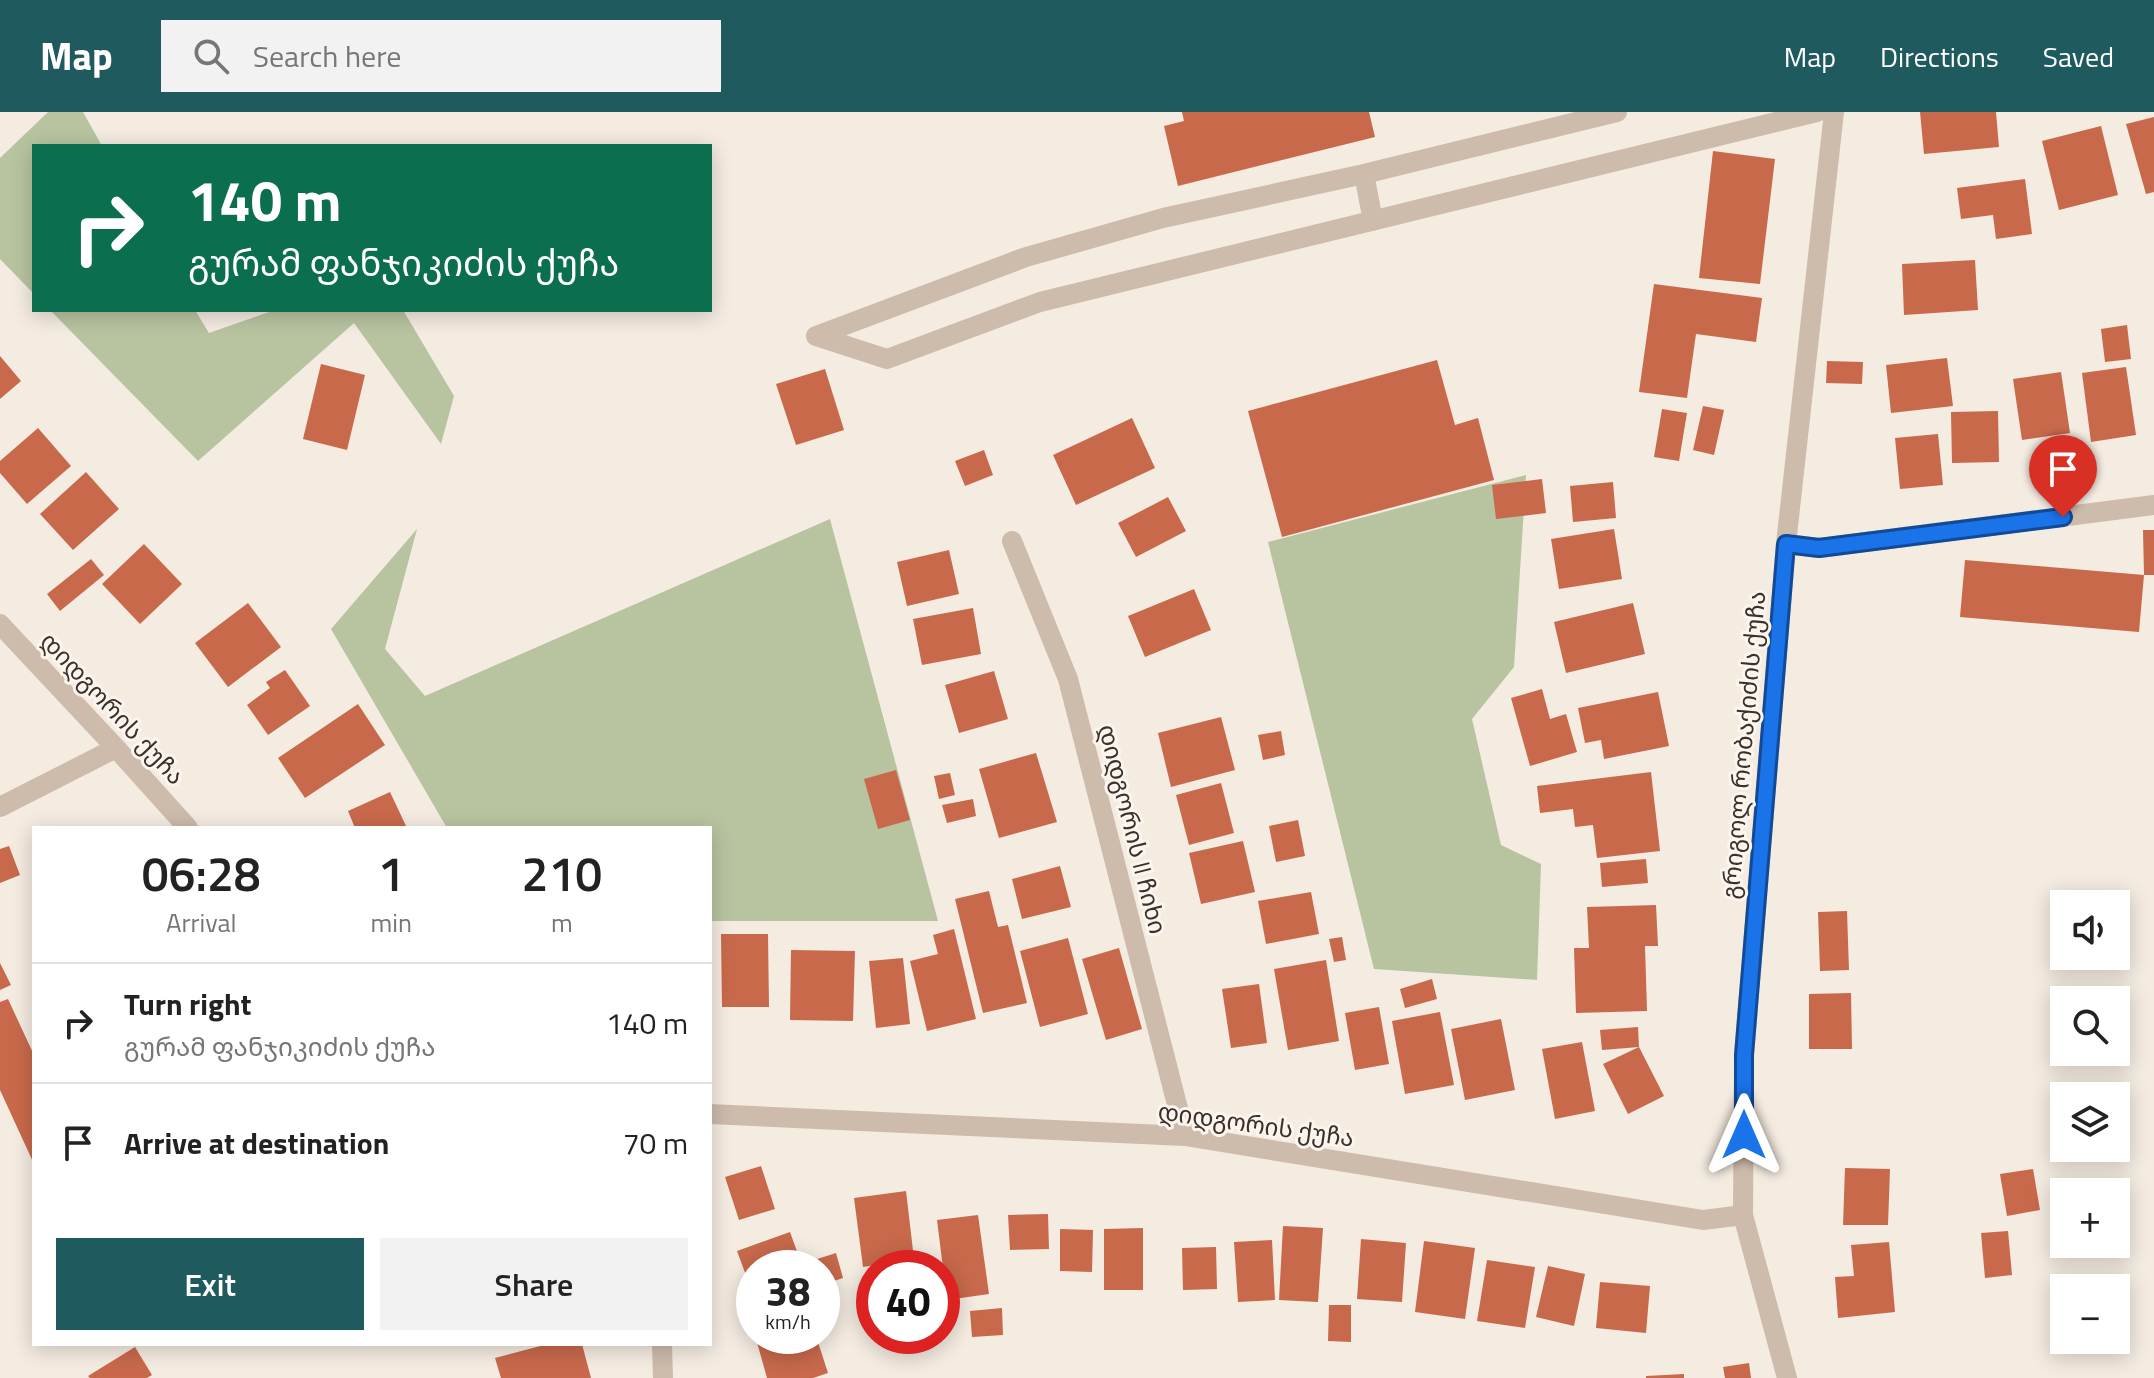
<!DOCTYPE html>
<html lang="en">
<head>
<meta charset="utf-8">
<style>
  body { margin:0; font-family:"Titillium Web","Noto Sans Georgian",sans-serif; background:#f2f2f2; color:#222; height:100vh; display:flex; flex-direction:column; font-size:30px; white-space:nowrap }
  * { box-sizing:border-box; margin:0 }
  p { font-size:26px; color:#767676 }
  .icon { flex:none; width:44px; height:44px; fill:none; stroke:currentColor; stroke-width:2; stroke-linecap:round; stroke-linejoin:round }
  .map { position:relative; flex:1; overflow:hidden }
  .sheet { position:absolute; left:32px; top:714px; width:680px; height:520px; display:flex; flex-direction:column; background:#fff; border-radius:0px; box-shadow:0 4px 20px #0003 }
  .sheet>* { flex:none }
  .guide { position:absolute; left:32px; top:32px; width:680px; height:168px; border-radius:0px; box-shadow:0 4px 20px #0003; background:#0b6e4f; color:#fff; overflow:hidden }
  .tools { position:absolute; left:2050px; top:778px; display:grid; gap:16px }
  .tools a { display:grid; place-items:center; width:80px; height:80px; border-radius:0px; background:#fff; box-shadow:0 4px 20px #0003; font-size:40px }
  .speed { position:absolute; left:736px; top:1138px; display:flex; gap:16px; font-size:40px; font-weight:700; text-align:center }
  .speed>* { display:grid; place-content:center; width:104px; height:104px; border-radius:50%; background:#fff; box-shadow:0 4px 20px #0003; line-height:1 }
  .speed small { font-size:20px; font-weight:400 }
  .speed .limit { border:12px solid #d22; background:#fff; color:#111 }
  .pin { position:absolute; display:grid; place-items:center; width:68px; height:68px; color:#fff; margin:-82px -34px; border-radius:50% 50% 50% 0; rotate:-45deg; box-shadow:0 0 8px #0007 }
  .pin .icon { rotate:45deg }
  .me { position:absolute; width:88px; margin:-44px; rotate:0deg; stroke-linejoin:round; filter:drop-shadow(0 0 6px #0008) }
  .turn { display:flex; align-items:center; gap:28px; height:168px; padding:0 24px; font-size:36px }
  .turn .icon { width:104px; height:104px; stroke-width:2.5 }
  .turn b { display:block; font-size:56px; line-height:68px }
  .eta { display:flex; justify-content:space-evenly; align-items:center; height:136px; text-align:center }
  .eta b { font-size:48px; font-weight:600; line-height:56px }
  .primary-button { display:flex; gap:16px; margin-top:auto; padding:16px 24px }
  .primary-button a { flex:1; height:92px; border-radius:0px; background:#1f5a5e; color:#fff; font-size:32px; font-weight:600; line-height:92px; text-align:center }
  .primary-button a+a { background:#f2f2f2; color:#222 }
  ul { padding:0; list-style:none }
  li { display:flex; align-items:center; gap:24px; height:120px; padding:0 24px; border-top:2px solid #e0e0e0 }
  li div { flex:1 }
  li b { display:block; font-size:30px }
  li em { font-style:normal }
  header { display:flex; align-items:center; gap:48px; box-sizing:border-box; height:112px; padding:0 40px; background:#1f5a5e; color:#fff }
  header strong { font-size:38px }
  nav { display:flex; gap:44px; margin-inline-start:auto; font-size:28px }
  .search { width:560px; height:72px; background:#f2f2f2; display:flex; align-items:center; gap:20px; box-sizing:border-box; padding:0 28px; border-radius:0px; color:#767676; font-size:30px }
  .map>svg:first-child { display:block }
  .green { fill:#b8c4a0 }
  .building { fill:#c8694b }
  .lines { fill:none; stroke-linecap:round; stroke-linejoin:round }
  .minor { stroke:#cdbbac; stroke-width:20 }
  .route-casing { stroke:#114b97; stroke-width:20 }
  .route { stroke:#1a73e8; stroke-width:14 }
  .labels { text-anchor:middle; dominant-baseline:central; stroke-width:6; stroke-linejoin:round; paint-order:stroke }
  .street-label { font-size:24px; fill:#3b302b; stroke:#fbf5ee }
</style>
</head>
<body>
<header>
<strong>Map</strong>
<div class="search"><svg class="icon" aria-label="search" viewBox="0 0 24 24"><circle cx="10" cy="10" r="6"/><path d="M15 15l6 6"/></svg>Search here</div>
<nav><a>Map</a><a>Directions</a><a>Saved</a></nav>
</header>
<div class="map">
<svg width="2154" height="1266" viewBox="0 0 2154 1266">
  <rect width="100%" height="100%" fill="#f4ebe1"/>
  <path class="green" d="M 48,0 L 83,0 L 102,34 L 34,34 L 34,182 L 0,147 L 0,46 Z
    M 50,198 L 195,198 L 209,221 L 275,198 L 403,198 L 454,284 L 441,332 L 354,211 L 198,349 Z
    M 1526,363 L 1514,555 L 1472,607 L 1501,733 L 1541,752 L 1537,868 L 1374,857 L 1268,430 Z
    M 830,407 L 938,809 L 710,809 L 710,716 L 447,716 L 331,517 L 417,417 L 385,537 L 425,584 Z"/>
  <path class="building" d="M 1182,0 L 1369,0 L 1375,25 L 1178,74 L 1164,14 L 1184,9 Z
    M 1920,0 L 1996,0 L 1999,35 L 1924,42 Z
    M 2154,5 L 2154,80 L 2146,82 L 2126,12 Z
    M 2101,14 L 2118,83 L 2059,98 L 2042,29 Z
    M 1713,39 L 1775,47 L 1760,172 L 1699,166 Z
    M 2025,67 L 2032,122 L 1996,127 L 1993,103 L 1961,107 L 1957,76 Z
    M 1975,148 L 1978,198 L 1904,203 L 1902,152 Z
    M 1654,172 L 1762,186 L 1756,230 L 1696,222 L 1687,286 L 1639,280 Z
    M 2127,213 L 2131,247 L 2105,250 L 2101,217 Z
    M 0,244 L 21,269 L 0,287 Z
    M 1947,246 L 1953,294 L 1891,301 L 1886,253 Z
    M 1437,248 L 1455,313 L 1478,306 L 1494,368 L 1282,425 L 1248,299 Z
    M 1827,249 L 1863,250 L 1862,272 L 1826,271 Z
    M 321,252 L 365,263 L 347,338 L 303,327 Z
    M 2126,255 L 2136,323 L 2091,330 L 2082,261 Z
    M 825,257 L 844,318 L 796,333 L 776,272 Z
    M 2061,260 L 2070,321 L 2022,328 L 2013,267 Z
    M 1703,294 L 1724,298 L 1714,343 L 1693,338 Z
    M 1662,297 L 1687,301 L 1679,349 L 1654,345 Z
    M 1998,299 L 1999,350 L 1952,351 L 1951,300 Z
    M 1132,306 L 1155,356 L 1076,393 L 1053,343 Z
    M 38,316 L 71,354 L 27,392 L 0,361 L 0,349 Z
    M 1938,322 L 1943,373 L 1900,377 L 1895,326 Z
    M 984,338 L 993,363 L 965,374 L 955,349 Z
    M 86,360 L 119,397 L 73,438 L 40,402 Z
    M 1542,367 L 1546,401 L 1496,407 L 1492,373 Z
    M 1613,370 L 1616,406 L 1573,410 L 1570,374 Z
    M 1168,385 L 1186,419 L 1136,445 L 1118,411 Z
    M 1614,417 L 1622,467 L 1559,477 L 1551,427 Z
    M 2143,418 L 2154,418 L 2154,463 L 2144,463 Z
    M 144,432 L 182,472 L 140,512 L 102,472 Z
    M 949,438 L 959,482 L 907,494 L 897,450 Z
    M 91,447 L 104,463 L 60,499 L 47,482 Z
    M 1965,448 L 2144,463 L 2139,520 L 1960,505 Z
    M 1194,477 L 1211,518 L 1145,545 L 1128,504 Z
    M 248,491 L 281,535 L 228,575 L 195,531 Z
    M 1633,491 L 1645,542 L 1566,561 L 1554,510 Z
    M 973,496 L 981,542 L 922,553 L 913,507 Z
    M 285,558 L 310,594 L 268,623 L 247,593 L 270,576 L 266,570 Z
    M 994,559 L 1008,607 L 959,621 L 945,573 Z
    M 1542,577 L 1550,607 L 1566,602 L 1577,640 L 1530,654 L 1511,586 Z
    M 1658,580 L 1669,634 L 1604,647 L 1601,628 L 1585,631 L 1578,596 Z
    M 358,592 L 385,633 L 305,686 L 278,646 Z
    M 1221,605 L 1235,658 L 1171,675 L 1158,621 Z
    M 1281,619 L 1285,643 L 1263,648 L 1258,623 Z
    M 1036,641 L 1057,710 L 999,726 L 979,657 Z
    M 896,658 L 910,708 L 878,717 L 864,667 Z
    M 1651,660 L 1660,739 L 1597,746 L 1593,713 L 1575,715 L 1573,697 L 1540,701 L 1537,674 Z
    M 950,661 L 955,683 L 939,687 L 934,664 Z
    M 1221,671 L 1234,721 L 1189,733 L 1176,683 Z
    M 390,680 L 407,716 L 355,716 L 348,699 Z
    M 973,687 L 976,704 L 947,711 L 942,693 Z
    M 1298,708 L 1305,744 L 1276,750 L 1269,714 Z
    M 1243,729 L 1255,780 L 1201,792 L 1189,741 Z
    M 9,734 L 20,763 L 0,771 L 0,737 Z
    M 1646,747 L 1648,771 L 1602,775 L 1600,751 Z
    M 1060,754 L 1071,795 L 1022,807 L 1012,767 Z
    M 989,779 L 998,815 L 1008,813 L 1027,891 L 983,901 L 955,787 Z
    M 1311,780 L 1319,822 L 1266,832 L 1258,789 Z
    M 1656,793 L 1658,834 L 1645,834 L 1647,899 L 1576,901 L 1574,836 L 1589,836 L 1587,795 Z
    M 1847,799 L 1849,858 L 1820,859 L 1818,800 Z
    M 954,817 L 976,907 L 927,919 L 910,849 L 938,842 L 933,823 Z
    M 721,822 L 768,822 L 769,895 L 722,895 Z
    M 1342,825 L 1346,848 L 1334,850 L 1329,827 Z
    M 1068,826 L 1088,902 L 1040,915 L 1020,839 Z
    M 1119,836 L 1142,917 L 1106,928 L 1082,847 Z
    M 791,838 L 855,839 L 853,909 L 790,908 Z
    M 903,846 L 910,912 L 876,916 L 869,849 Z
    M 1326,848 L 1339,929 L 1288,938 L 1274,857 Z
    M 0,851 L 11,873 L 0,878 Z
    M 1432,867 L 1437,887 L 1405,896 L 1400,877 Z
    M 1259,872 L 1267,931 L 1231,936 L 1222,877 Z
    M 1851,881 L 1852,937 L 1809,937 L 1809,882 Z
    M 8,887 L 34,943 L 34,1052 L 0,978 L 0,890 Z
    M 1379,895 L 1389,952 L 1355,958 L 1345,901 Z
    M 1440,900 L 1454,973 L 1405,982 L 1392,909 Z
    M 1501,907 L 1515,978 L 1465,988 L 1451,917 Z
    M 1638,915 L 1639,935 L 1602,938 L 1600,918 Z
    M 1582,930 L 1595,999 L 1555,1007 L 1542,937 Z
    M 1639,935 L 1664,984 L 1628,1002 L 1603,952 Z
    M 761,1054 L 775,1097 L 739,1108 L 725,1065 Z
    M 1845,1056 L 1890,1057 L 1888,1113 L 1843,1113 Z
    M 2033,1057 L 2040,1098 L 2007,1104 L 2000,1062 Z
    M 906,1079 L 914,1147 L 863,1155 L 854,1086 Z
    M 1048,1102 L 1049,1137 L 1010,1138 L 1008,1103 Z
    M 978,1103 L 989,1182 L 947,1188 L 937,1108 Z
    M 1283,1114 L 1323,1116 L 1318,1190 L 1279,1188 Z
    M 1143,1116 L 1143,1178 L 1104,1178 L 1104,1117 Z
    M 1060,1117 L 1093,1118 L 1092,1160 L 1060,1159 Z
    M 2008,1119 L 2012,1163 L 1985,1166 L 1981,1121 Z
    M 790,1120 L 803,1156 L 754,1156 L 754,1185 L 737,1139 Z
    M 1361,1127 L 1406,1131 L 1402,1190 L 1357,1187 Z
    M 1272,1128 L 1275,1188 L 1238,1190 L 1234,1130 Z
    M 1424,1129 L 1475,1136 L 1465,1207 L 1415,1200 Z
    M 1889,1130 L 1895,1200 L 1838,1206 L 1835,1165 L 1854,1164 L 1851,1133 Z
    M 1216,1135 L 1217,1177 L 1183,1178 L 1182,1136 Z
    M 836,1141 L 843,1166 L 822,1173 L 822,1156 L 813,1156 L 811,1149 Z
    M 1487,1148 L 1535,1155 L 1525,1216 L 1477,1209 Z
    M 1548,1154 L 1585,1162 L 1574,1214 L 1536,1205 Z
    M 1600,1170 L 1650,1174 L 1646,1221 L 1596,1216 Z
    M 1329,1193 L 1351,1193 L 1351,1230 L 1328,1229 Z
    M 1002,1196 L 1003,1223 L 972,1225 L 970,1199 Z
    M 766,1224 L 816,1224 L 828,1261 L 813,1266 L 767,1266 L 756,1227 Z
    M 548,1232 L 582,1232 L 591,1266 L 501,1266 L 495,1246 Z
    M 135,1235 L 152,1263 L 147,1266 L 90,1266 L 88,1264 Z
    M 1749,1251 L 1751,1266 L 1725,1266 L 1723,1255 Z
    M 1684,1262 L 1684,1266 L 1646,1266 L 1646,1264 Z"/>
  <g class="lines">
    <path class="minor" d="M 1617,0 L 1364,62 L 1163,106 L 1026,145 L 816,224 L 887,247 L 1040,190 L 1817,0
      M 1364,62 L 1373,109
      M 1012,429 L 1068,567 L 1185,1024
      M 1786,432 L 1819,436 L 2154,393
      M 0,512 L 116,636 L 188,716
      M 0,695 L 116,636
      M 710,1002 L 1185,1024 L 1703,1108 L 1743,1103
      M 662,1232 L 663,1266
      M 1787,1266 L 1743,1103 L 1744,943 L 1786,432 L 1834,0"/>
  </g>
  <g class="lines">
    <g class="route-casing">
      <path id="route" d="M 1744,1023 L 1744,943 L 1786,432 L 1819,436 L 2063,405"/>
    </g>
    <use href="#route" class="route"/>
  </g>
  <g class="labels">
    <g class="street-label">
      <text transform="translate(113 596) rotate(47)">დიდგორის ქუჩა</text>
      <text transform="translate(1743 633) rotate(-85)">გრიგოლ რობაქიძის ქუჩა</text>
      <text transform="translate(1133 717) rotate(76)">დიდგორის II ჩიხი</text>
      <text transform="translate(1256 1012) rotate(8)">დიდგორის ქუჩა</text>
    </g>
  </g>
</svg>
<div class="tools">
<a><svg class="icon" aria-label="sound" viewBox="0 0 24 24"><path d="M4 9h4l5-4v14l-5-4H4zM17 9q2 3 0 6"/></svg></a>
<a><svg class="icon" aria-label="search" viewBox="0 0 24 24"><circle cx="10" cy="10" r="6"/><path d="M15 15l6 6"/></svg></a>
<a><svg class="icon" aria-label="layers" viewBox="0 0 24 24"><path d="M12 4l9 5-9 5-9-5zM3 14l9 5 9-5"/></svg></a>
<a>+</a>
<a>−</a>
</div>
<div class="speed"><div>38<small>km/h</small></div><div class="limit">40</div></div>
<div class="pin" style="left:2063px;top:405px;background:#d93025"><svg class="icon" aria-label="arrive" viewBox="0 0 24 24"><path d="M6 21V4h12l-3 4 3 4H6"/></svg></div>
<svg class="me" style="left:1744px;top:1023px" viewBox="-20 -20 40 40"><path d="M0-17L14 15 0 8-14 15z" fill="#1a73e8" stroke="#fff" stroke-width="4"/></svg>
<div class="guide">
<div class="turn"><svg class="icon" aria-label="right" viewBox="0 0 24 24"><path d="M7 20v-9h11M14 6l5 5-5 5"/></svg><div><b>140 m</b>გურამ ფანჯიკიძის ქუჩა</div></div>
</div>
<section class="sheet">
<div class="eta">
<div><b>06:28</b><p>Arrival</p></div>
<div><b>1</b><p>min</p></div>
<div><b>210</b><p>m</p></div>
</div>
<ul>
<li><svg class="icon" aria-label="right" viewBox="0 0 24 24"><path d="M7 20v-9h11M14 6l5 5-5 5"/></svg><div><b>Turn right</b><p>გურამ ფანჯიკიძის ქუჩა</p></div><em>140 m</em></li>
<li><svg class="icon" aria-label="arrive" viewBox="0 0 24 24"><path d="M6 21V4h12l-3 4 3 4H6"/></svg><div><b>Arrive at destination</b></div><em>70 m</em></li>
</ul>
<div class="primary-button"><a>Exit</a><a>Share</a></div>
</section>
</div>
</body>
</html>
